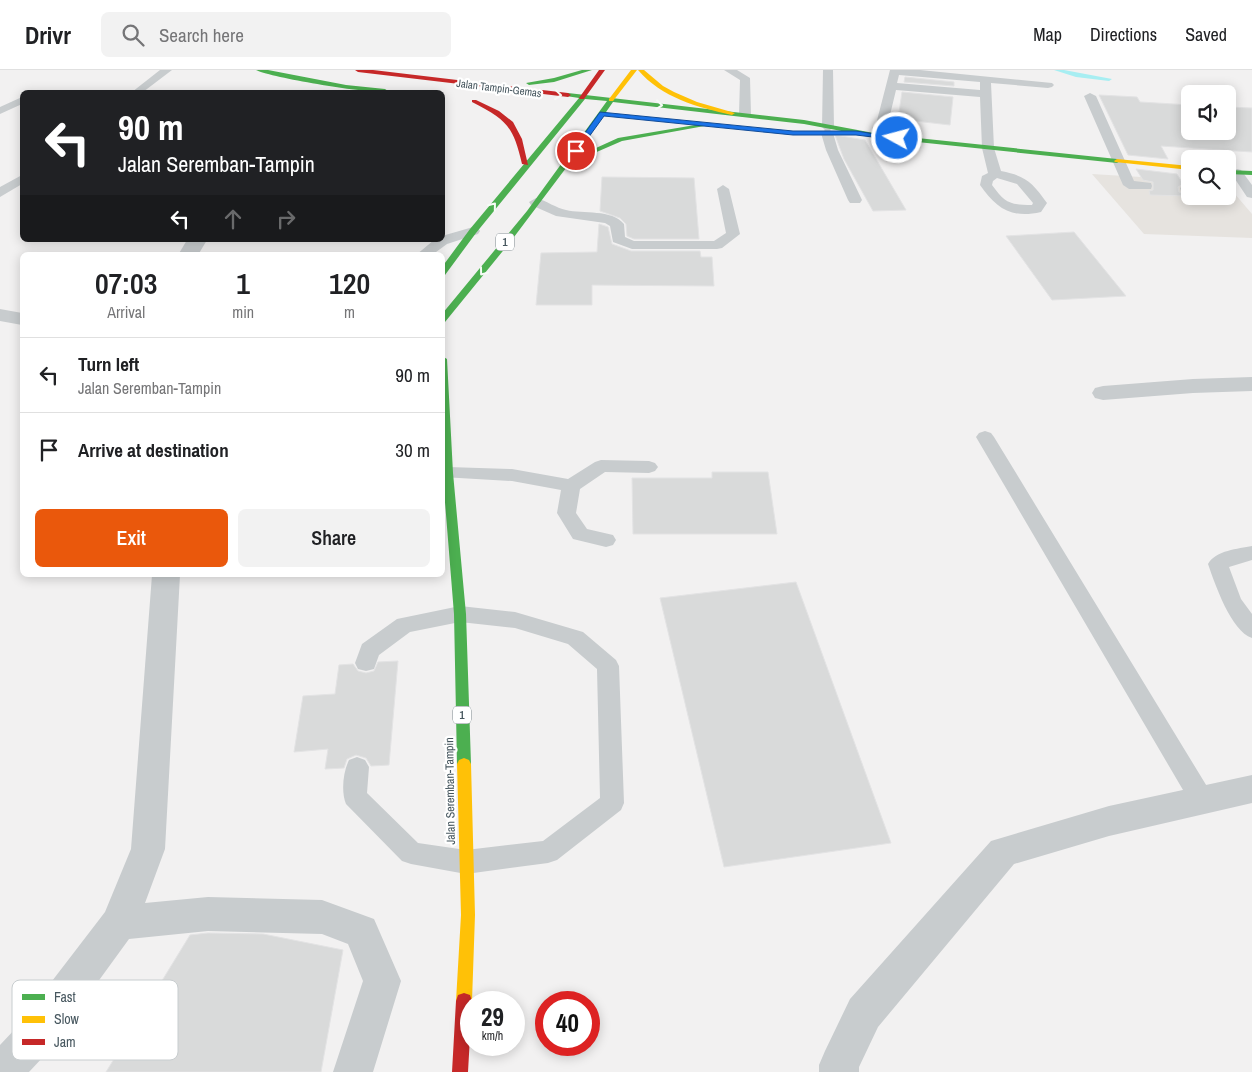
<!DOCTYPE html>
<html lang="en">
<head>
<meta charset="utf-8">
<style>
  body { margin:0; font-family:"Archivo Narrow",sans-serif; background:#f2f2f2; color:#202124; height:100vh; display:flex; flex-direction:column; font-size:19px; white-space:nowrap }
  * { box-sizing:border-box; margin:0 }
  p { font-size:16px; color:#757577 }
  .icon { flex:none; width:28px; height:28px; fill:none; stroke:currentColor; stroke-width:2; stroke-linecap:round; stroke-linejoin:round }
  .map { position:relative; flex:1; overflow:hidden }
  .panel { position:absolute; left:20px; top:182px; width:425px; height:325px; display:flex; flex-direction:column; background:#fff; border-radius:8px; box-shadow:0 2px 12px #0003 }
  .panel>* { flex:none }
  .banner { position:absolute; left:20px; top:20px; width:425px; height:152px; border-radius:8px; box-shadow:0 2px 12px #0003; background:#202124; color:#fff; overflow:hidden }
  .buttons { position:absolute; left:1181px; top:15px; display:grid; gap:10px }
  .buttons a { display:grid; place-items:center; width:55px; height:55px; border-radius:8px; background:#fff; box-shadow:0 2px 12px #0003; font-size:25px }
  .speed { position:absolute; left:460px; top:921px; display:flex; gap:10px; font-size:25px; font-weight:700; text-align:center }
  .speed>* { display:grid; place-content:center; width:65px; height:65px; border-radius:50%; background:#fff; box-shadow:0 2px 12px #0003; line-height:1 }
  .speed small { font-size:12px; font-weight:400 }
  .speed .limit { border:8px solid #d22; background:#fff; color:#111 }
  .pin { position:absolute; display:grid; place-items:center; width:42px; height:42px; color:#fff; margin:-21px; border:2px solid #fff; border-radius:50%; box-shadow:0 1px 5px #0007 }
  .me { position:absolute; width:55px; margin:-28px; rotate:277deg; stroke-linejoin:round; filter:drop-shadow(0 0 4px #0008) }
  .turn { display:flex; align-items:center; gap:18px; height:105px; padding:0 15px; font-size:22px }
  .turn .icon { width:65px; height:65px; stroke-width:2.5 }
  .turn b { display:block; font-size:35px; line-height:42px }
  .lanes { display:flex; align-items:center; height:48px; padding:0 15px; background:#0003; justify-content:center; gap:25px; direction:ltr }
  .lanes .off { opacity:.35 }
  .eta { display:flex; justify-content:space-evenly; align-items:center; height:85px; text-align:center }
  .eta b { font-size:30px; font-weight:600; line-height:35px }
  .cta { display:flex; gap:10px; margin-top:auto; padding:10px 15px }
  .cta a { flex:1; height:58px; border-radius:8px; background:#ea580c; color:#fff; font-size:20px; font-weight:600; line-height:58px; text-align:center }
  .cta a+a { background:#f2f2f2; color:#202124 }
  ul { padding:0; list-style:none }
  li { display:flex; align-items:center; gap:15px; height:75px; padding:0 15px; border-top:1px solid #e0e0e0 }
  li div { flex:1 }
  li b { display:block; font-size:19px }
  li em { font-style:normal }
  header { display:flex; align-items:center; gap:30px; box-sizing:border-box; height:70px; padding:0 25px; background:#fff; border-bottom:1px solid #e0e0e0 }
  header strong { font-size:24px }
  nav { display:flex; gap:28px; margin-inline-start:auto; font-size:18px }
  .search { width:350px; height:45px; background:#f2f2f2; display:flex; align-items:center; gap:12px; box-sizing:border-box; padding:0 18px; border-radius:8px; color:#757577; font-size:19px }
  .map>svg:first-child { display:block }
  .commercial { fill:#e6e3df }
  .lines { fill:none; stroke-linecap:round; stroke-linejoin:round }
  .stream { fill:#a7eef2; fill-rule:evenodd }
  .building { fill:#d9dada; stroke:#e3e3e4 }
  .lane { fill:#c8ccce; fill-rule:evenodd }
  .street { fill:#c8ccce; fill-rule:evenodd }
  .fast { fill:#4caf50; fill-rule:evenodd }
  .slow { fill:#ffc107; fill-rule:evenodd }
  .jam { fill:#c62828; fill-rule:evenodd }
  .oneway { stroke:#f6fbf6 }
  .route { fill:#1a73e8; stroke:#114b97 }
  .labels { text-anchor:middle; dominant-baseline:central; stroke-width:4.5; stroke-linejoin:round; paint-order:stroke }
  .far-street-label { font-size:11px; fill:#47575f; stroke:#fff }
  .shield { fill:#fff; stroke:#7e898f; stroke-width:1 }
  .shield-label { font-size:11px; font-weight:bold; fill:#47575f }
  .street-label { font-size:12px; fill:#47575f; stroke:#fff }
  .key { fill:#fff; stroke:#c8cdcf; stroke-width:1 }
  .key-label { font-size:14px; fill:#47575f }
</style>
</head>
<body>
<header>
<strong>Drivr</strong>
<div class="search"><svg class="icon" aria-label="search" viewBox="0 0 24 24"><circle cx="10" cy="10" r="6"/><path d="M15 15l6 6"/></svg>Search here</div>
<nav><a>Map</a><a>Directions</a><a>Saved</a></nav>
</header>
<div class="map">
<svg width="1252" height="1002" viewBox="0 0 1252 1002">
  <rect width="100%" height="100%" fill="#f2f1f1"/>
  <path class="commercial" d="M 1092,104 L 1190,110 L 1190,126 L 1228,126 L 1228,116 L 1252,144 L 1252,168 L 1144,164 Z"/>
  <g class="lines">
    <path class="stream" d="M 1054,0 L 1064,0 L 1112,9 L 1109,11 L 1076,7 Z"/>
  </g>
  <path class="building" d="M 905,7 L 954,12 L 954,16 L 904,12 Z
    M 902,22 L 953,27 L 950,55 L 898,49 Z
    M 1099,25 L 1137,27 L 1140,32 L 1190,35 L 1190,61 L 1228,61 L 1228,37 L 1252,38 L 1252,82 L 1161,76 L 1168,89 L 1128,85 Z
    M 835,65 L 865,70 L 906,140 L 873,141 L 844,89 Z
    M 1136,99 L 1177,104 L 1183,114 L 1178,117 L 1179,122 L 1190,126 L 1150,125 L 1149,121 L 1153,120 L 1153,112 L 1143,110 Z
    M 602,107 L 694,108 L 699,169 L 634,169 L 627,166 L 626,154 L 620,148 L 600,141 Z
    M 599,154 L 608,157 L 612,174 L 631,181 L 700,181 L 701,187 L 712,187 L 714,216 L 592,215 L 592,235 L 536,235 L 541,183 L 597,182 Z
    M 1074,162 L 1126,226 L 1052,230 L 1006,166 Z
    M 712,402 L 768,402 L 777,464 L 633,464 L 632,408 L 712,408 Z
    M 796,512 L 891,773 L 724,797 L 660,528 Z
    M 398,591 L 389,695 L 371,696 L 366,688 L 356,685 L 347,689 L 344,698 L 325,699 L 328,679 L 294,682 L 303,626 L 335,624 L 339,595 L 353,594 L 358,601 L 366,603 L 374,601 L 378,592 Z
    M 208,863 L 263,864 L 343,880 L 321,1002 L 106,1002 L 190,865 Z"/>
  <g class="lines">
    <path class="lane" d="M 160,0 L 172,0 L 143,22 L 132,22 Z
      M 724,0 L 737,0 L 750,8 L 751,45 L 749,47 L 741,47 L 739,45 L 740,10 Z
      M 823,0 L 833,0 L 834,57 L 830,60 L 833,63 L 838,80 L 862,130 L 860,133 L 850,133 L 848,130 L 826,80 L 821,63 L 825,60 L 822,57 Z
      M 890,0 L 920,0 L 1052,13 L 1054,15 L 1052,17 L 1048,18 L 991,13 L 994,78 L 1001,101 C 1026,106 1032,112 1047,133 L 1041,142 C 1011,149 996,138 980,115 L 982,106 L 988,103 L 982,78 L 980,27 L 896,20 L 885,66 L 879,70 L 875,69 L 873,66 ZM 899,5 L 980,12 L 980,20 L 897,13 ZM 997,108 L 1017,114 L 1033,133 L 1032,135 C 1010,135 1005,133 992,115 L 993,111 Z
      M 1090,23 L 1096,26 L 1134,111 L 1151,113 L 1152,116 L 1151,119 L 1129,119 L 1123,115 L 1084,26 Z
      M 22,27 L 22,34 L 0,44 L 0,37 Z
      M 1237,99 L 1241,100 L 1252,115 L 1252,128 L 1247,127 L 1231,103 Z
      M 22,105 L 22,114 L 0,127 L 0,117 Z
      M 1186,114 L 1190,115 L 1190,123 L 1181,121 L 1180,118 Z
      M 723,115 L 729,119 L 740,164 L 722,178 L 717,179 L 632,179 L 613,172 L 610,156 L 605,153 L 556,146 L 531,135 L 529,132 L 536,128 C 547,131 556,138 566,140 C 583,144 612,139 624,154 L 625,167 L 634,171 L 714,171 L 726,163 L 717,119 Z
      M 473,157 L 478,158 L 480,161 L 478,164 L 447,174 L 432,185 L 416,185 L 434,170 L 442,170 L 442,166 Z
      M 985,361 L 991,363 L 994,367 L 1211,723 L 1214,730 L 1211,737 L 1202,741 L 1193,737 L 976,367 L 979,363 Z
      M 601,390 L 649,391 L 655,393 L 658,397 L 655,401 L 649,403 L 605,402 L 580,419 L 576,443 L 587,459 L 613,465 L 616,470 L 613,475 L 606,477 L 573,469 L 557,443 L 561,420 L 512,411 L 442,407 L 442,399 L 448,397 L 512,399 L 568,409 L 595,392 Z
      M 1252,476 L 1252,490 L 1229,497 L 1241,529 L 1252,544 L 1252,568 C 1231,561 1215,514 1208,494 C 1216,480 1238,479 1252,476 Z
      M 460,536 L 515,542 L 583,562 L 616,590 L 619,596 L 624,733 L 621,740 L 557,790 L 548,793 L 466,804 L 411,794 L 402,791 L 346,734 C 341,722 343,702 349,690 L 357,687 L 365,690 L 369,697 L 367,723 L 418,773 L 466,780 L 543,771 L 600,728 L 597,599 L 568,574 L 515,558 L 460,552 L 410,562 L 379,585 L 374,599 L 366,601 L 358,599 L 355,593 L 362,574 L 397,549 Z"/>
    <path class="street" d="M 187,170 L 207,170 L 198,185 L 178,185 Z
      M 0,239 L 22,243 L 22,255 L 0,251 Z
      M 1252,307 L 1252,321 L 1193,323 L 1103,330 L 1095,328 L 1092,323 L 1095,318 L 1103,316 L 1193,309 Z
      M 152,505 L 180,505 L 165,779 L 145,833 L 208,827 L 322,830 L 374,849 L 401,911 L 373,1002 L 333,1002 L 363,911 L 348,874 L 322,864 L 208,861 L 129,869 L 44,986 L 29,1002 L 0,1002 L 0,975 L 16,958 L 105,842 L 131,779 Z
      M 1252,705 L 1252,733 L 1109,766 L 1014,794 L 878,957 L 859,997 L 859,1002 L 819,1002 L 819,995 L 825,981 L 850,929 L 991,771 L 1109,736 Z"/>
    <path class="fast" d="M 256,0 L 268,0 L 346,15 L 385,19 L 388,21 C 378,26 268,7 256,0 Z
      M 582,0 L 592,0 L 554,12 L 529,15 L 526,13 L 554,8 Z
      M 568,23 L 804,50 L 879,64 L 1117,89 L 1120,91 L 1117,93 L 879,68 L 804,54 L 613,32 L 574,88 L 618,68 L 707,53 L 710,55 L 622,71 L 569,94 L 511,171 L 445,252 L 442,252 L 442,244 L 527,141 L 607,31 L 585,29 L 476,163 L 445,205 L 442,205 L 442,197 L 470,159 L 579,28 L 566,26 L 565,25 Z
      M 1228,100 L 1252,101 L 1252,105 L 1228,104 Z
      M 442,286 L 447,289 L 453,403 L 466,544 L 471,694 L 469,698 L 464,700 L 459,698 L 457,694 L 454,544 L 442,395 Z"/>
    <path class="slow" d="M 631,0 L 637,0 L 613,31 L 609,31 L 609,29 Z
      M 638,0 L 644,0 L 663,16 L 674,22 L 697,32 L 735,43 L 732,45 C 697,37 662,28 638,0 Z
      M 1117,89 L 1190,96 L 1190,100 L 1115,92 L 1114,91 Z
      M 464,688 L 469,690 L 471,694 L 475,845 L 472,931 L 470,937 L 464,939 L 458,937 L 456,931 L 461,845 L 457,694 L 459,690 Z"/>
    <path class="jam" d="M 355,0 L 373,0 L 568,23 L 571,25 L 568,27 L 358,2 Z
      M 599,0 L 605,0 L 584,29 L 580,29 L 579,28 Z
      M 472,30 L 476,30 L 499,41 L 513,52 L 522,69 L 528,95 L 522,94 C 513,56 507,50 472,32 Z
      M 464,923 L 470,925 L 472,931 L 468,1002 L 452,1002 L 456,931 L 458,925 Z"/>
  </g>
  <defs><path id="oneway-chevron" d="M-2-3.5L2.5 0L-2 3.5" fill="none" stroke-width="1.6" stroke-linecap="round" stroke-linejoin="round" transform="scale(1.25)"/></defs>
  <g class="oneway">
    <use href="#oneway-chevron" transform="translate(558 25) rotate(6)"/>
    <use href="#oneway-chevron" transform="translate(659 35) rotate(6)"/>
    <use href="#oneway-chevron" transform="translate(493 136) rotate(-51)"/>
    <use href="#oneway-chevron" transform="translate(483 202) rotate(127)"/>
  </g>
  <path class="route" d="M 600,42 L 793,61 L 856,61 L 901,68 L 897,70 L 856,65 L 793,65 L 604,46 L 578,82 L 573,82 L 572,81 Z"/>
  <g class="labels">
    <g class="far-street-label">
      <text transform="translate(499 18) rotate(7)">Jalan Tampin-Gemas</text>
    </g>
    <g class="shield">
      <rect x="496" y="163.5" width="18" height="17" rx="4"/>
      <rect x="453" y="636.5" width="18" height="17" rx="4"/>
    </g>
    <g class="shield-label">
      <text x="505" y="172">1</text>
      <text x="462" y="645">1</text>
    </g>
    <g class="street-label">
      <text transform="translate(450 721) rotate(-91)">Jalan Seremban-Tampin</text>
    </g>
  </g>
  <rect x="12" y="910" width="166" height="80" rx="8" class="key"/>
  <rect x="22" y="924" width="23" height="6" fill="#4caf50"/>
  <rect x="22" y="946" width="23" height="7" fill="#ffc107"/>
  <rect x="22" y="969" width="23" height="6" fill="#c62828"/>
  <g class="key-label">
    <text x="54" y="932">Fast</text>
    <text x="54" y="954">Slow</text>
    <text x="54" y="977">Jam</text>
  </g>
</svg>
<div class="buttons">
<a><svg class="icon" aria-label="sound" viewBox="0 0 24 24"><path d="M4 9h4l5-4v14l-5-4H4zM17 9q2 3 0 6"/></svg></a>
<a><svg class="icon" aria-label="search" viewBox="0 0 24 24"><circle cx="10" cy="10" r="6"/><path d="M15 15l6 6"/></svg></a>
</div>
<div class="speed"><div>29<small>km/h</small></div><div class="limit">40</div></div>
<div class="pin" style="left:576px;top:81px;background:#d93025"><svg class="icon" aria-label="arrive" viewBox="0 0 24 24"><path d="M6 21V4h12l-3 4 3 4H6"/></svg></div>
<svg class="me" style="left:897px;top:68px" viewBox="-20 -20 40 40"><circle r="17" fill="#1a73e8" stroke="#fff" stroke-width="3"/><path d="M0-11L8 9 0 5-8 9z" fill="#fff"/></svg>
<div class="banner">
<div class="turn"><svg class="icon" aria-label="left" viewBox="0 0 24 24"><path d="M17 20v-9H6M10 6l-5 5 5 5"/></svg><div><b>90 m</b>Jalan Seremban-Tampin</div></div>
<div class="lanes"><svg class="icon" aria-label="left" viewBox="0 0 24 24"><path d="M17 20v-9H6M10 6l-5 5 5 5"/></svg><svg class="icon off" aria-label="ahead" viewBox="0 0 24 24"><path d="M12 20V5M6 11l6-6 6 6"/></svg><svg class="icon off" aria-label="right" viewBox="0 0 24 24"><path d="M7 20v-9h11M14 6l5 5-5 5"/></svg></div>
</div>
<section class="panel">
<div class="eta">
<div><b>07:03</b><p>Arrival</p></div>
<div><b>1</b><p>min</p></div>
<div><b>120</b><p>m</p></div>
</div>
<ul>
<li><svg class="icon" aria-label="left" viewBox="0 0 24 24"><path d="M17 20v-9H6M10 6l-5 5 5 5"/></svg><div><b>Turn left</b><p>Jalan Seremban-Tampin</p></div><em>90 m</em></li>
<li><svg class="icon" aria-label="arrive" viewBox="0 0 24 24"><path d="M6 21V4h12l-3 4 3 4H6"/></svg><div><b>Arrive at destination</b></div><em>30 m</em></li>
</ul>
<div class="cta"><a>Exit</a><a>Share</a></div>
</section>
</div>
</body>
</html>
